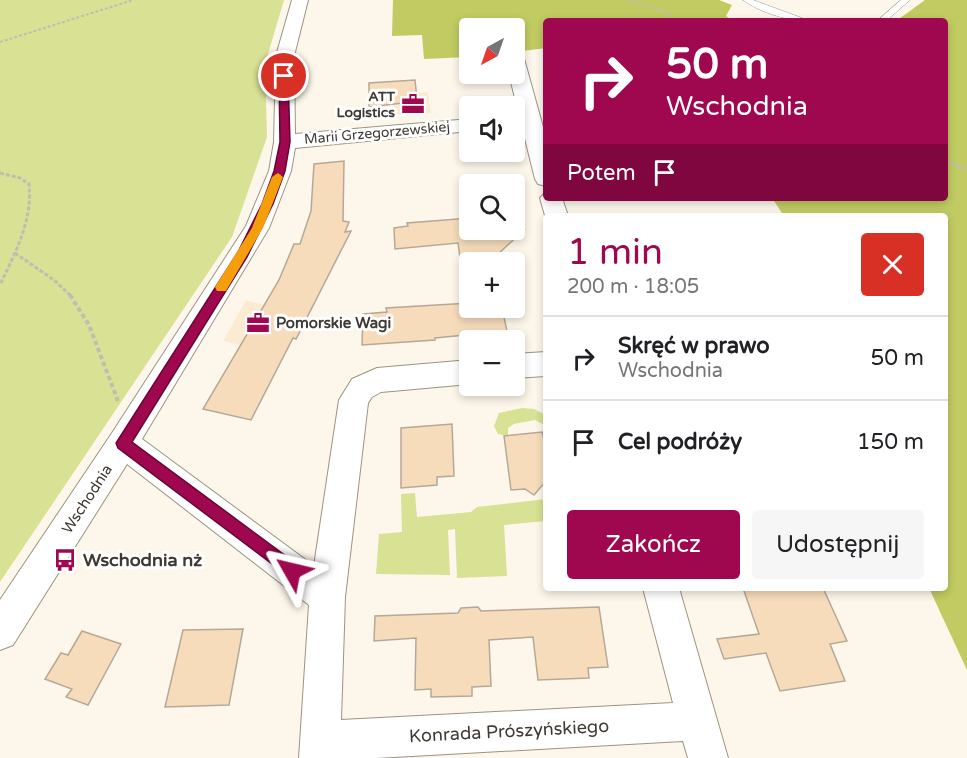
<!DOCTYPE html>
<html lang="pl">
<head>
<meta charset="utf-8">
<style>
  body { margin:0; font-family:"Varela Round",sans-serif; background:#f6f6f6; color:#202124; height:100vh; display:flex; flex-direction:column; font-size:22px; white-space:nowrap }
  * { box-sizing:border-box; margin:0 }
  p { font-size:20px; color:#757577 }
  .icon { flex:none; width:33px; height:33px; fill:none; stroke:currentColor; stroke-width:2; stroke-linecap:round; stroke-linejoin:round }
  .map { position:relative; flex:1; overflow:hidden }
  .drawer { position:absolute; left:543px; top:213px; width:405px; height:378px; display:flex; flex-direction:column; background:#fff; border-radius:6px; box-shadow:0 3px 9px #0003 }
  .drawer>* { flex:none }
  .hud { position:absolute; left:543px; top:18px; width:405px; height:183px; border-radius:6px; box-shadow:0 3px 9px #0003; background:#9f084e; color:#fff; overflow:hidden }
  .needle { width:39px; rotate:220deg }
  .buttons { position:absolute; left:459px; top:18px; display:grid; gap:12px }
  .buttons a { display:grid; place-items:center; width:66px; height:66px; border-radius:6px; background:#fff; box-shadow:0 3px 9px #0003; font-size:30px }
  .pin { position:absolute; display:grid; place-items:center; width:51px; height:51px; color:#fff; margin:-26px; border:3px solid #fff; border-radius:50%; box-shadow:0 2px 6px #0007 }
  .me { position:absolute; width:66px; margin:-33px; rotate:307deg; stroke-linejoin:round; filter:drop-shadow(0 0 4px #0008) }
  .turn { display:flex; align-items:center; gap:21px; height:126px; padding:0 24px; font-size:27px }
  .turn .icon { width:78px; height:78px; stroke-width:2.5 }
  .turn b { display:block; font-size:42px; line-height:51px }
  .then { display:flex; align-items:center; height:57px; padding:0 24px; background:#0003; gap:12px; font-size:22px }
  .round { display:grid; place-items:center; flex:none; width:63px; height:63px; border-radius:6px; background:#f6f6f6 }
  .headline { display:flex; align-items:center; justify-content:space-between; height:102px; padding:0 24px }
  h1 { font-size:36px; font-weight:600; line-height:45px; color:#9f084e }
  .primary-button { display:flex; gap:12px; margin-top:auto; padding:12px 24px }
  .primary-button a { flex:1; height:69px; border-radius:6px; background:#9f084e; color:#fff; font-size:24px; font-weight:600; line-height:69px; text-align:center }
  .primary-button a+a { background:#f6f6f6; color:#202124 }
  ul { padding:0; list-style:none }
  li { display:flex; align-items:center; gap:18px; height:84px; padding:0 24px; border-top:2px solid #e0e0e0 }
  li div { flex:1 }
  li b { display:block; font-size:22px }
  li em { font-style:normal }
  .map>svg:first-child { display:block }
  .built { fill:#fbecd1 }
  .green { fill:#d9e194 }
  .forest { fill:#c1cb62 }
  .building { fill:#f7dcbc; stroke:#b6a897; stroke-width:1.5 }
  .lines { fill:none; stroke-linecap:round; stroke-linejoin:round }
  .service-casing { stroke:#9d9380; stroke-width:1 }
  .minor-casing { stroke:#9d9380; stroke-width:2 }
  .path-far2 { stroke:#c2bcb2; stroke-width:2; stroke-dasharray:3 2; stroke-linecap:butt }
  .path-far1 { stroke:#c2bcb2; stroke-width:3; stroke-dasharray:4 2; stroke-linecap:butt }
  .path { stroke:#c2bcb2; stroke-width:4; stroke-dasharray:4.5 3; stroke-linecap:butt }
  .service { fill:#fff; fill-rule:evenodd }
  .minor { fill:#fff; fill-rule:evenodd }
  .route { fill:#9f084e; stroke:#670533; stroke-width:1.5 }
  .slow { fill:#f59e0b }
  .labels { text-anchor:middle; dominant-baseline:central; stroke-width:6; stroke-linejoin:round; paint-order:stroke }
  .far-poi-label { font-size:14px; font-weight:bold; fill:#3e3932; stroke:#fff; text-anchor:end }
  .far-street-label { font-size:14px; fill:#3e3932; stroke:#fff }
  .poi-label { font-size:15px; font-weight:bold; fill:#3e3932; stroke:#fff; text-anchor:start }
  .street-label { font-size:15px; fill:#3e3932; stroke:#fff }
  .near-poi-label { font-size:18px; font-weight:bold; fill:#3e3932; stroke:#fff; text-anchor:start }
  .near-street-label { font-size:18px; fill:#3e3932; stroke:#fff }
</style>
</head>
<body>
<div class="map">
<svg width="967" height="758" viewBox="0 0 967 758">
  <rect width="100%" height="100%" fill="#fdf7eb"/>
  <path class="built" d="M 428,92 L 431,113 L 394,115 L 393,95 Z
    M 246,300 L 265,305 L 265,351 L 223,341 Z"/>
  <path class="green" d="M 0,0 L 284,0 L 265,64 L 267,137 L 232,237 L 0,582 Z
    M 522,408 L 534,409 L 546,415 L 546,426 L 535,420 L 514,424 L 508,428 L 508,436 L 498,434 L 494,426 L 499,413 Z
    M 415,493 L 417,517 L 471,512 L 477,507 L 546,499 L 546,521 L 504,525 L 507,576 L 457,578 L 455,529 L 448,530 L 450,575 L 376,574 L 379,534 L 402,532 L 401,494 Z"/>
  <path class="forest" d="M 393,0 L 719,0 L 732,5 L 726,16 L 733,21 L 546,21 L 546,48 L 515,52 L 514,28 L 470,28 L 469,57 L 424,59 L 422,35 L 392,36 Z
    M 925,0 L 967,0 L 967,670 L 929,588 L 945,588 L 945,216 L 784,216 L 772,198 L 945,198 L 945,21 L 896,21 Z"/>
  <path class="building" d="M 415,80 L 418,108 L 403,103 L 369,107 L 369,83 Z
    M 344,161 L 343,221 L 349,222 L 345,232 L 351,231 L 296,339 L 293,338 L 251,420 L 203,409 L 279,280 L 294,244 L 300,244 L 311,211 L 314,164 Z
    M 470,218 L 470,230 L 524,230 L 498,254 L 460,258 L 458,243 L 395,249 L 394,228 L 408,226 L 407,223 Z
    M 470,303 L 470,308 L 502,308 L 507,331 L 435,338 L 435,340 L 362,345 L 363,314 L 387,312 L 386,308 Z
    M 452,424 L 454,476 L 437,477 L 437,485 L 401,488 L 401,428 Z
    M 542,432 L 546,447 L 546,481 L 534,495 L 525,489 L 511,490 L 504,436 Z
    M 743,588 L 823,588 L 847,641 L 830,644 L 845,681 L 780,691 L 766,653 L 724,659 L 717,639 L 759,634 Z
    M 478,607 L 481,611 L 599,607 L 608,667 L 588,668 L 589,678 L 538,680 L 533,637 L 489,640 L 491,686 L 472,687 L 472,696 L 431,697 L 431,689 L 415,690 L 416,638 L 374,641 L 375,616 L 458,613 L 461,608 Z
    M 243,629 L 229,705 L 165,707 L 183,630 Z
    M 82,631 L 121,644 L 88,705 L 66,697 L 72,689 L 45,679 L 61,653 L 68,655 Z"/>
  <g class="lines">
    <g class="service-casing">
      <path id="service" d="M 743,0 L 753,0 L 810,21 C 789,21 760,13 743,0 Z
        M 901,0 L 910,0 L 886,21 L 877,21 Z"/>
    </g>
    <g class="minor-casing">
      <path id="minor" d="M 292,0 L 308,0 L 294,56 L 295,134 L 470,119 L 470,131 L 295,148 L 291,171 L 269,228 L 142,439 L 314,566 L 339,400 L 352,379 L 377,368 L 470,360 L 470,384 L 381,392 L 372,397 L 368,403 L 345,597 L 341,720 L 673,703 L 643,588 L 679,588 L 728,758 L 688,758 L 683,741 L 376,758 L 299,758 L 309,605 L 127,464 L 13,645 L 0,650 L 0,600 L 112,433 L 246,226 L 269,171 L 274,142 L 276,56 Z
        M 514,50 L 520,51 L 523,55 L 546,138 L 546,186 L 538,184 L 535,179 L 509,74 L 514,74 Z
        M 546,192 L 546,198 L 562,198 L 568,216 L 546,216 L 546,219 L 540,198 Z
        M 546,352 L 546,376 L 514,378 L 514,354 Z"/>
    </g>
    <path class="path-far2" d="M 628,0 L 668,13 L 677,21
      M 0,42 L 133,0"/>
    <path class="path-far1" d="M 945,161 L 967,170
      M 0,173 L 20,178 L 29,184 C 33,220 15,253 0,285
      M 15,253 L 54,280 L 71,296"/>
    <path class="path" d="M 70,295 L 89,325 L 118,401"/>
    <use href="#service" class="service"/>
    <use href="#minor" class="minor"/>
  </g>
  <path class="route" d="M 284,73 L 288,76 L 290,142 L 285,171 L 273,204 L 247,257 L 132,442 L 298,565 L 300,571 L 298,577 L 292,579 L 118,448 L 116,443 L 238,252 L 262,204 L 274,171 L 280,142 L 279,76 Z"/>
  <path class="slow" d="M 278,173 L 283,177 L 263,228 L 226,291 L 217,291 L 215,287 L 252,228 L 272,177 Z"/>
  <defs>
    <g id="office-bare" transform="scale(1.8)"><path d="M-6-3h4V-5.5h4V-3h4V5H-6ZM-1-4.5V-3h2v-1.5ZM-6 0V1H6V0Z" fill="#9f084e" stroke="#fff" stroke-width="2.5" paint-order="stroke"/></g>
    <g id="bus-bare" transform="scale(1.8)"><path d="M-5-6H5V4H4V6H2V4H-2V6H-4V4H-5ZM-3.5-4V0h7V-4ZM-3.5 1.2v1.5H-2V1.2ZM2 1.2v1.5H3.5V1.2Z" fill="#9f084e" stroke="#fff" stroke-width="2.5" paint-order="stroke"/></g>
  </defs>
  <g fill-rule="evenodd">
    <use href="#office-bare" x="413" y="104"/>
    <use href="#office-bare" x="258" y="323"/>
    <use href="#bus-bare" x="65" y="560"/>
  </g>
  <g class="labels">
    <g class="far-poi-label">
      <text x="395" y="96">ATT<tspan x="395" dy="16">Logistics</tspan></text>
    </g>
    <g class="far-street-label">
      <text transform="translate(377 133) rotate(-5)">Marii Grzegorzewskiej</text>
    </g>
    <g class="poi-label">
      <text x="276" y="323">Pomorskie Wagi</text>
    </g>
    <g class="street-label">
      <text transform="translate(87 499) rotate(-57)">Wschodnia</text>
    </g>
    <g class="near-poi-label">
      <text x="83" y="560">Wschodnia nż</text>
    </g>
    <g class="near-street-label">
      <text transform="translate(509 731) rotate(-3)">Konrada Prószyńskiego</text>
    </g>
  </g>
</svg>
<div class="buttons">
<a><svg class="needle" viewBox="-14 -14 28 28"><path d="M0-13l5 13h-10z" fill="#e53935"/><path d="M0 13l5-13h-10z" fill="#757577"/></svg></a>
<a><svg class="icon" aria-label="sound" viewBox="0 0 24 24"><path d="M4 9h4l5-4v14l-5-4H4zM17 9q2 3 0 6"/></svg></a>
<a><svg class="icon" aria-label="search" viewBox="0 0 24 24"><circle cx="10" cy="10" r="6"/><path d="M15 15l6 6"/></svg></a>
<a>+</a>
<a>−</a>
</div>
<div class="pin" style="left:284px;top:76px;background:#d93025"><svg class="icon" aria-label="arrive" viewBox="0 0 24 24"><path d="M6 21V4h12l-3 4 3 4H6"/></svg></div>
<svg class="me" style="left:292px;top:571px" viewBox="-20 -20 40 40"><path d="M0-17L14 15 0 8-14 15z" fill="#9f084e" stroke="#fff" stroke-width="4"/></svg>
<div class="hud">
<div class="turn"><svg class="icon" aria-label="right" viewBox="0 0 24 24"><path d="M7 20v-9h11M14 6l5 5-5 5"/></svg><div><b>50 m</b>Wschodnia</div></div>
<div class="then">Potem<svg class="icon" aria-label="arrive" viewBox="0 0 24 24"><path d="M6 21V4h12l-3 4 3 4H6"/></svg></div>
</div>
<section class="drawer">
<div class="headline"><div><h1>1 min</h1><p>200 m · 18:05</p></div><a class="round" style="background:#d93025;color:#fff"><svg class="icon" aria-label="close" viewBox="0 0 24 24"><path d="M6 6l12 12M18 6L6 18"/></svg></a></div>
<ul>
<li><svg class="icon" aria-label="right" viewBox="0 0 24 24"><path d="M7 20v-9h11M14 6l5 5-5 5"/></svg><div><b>Skręć w prawo</b><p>Wschodnia</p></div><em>50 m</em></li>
<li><svg class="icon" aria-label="arrive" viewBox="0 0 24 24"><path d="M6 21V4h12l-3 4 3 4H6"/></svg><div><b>Cel podróży</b></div><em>150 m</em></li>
</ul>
<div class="primary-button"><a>Zakończ</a><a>Udostępnij</a></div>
</section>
</div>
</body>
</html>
